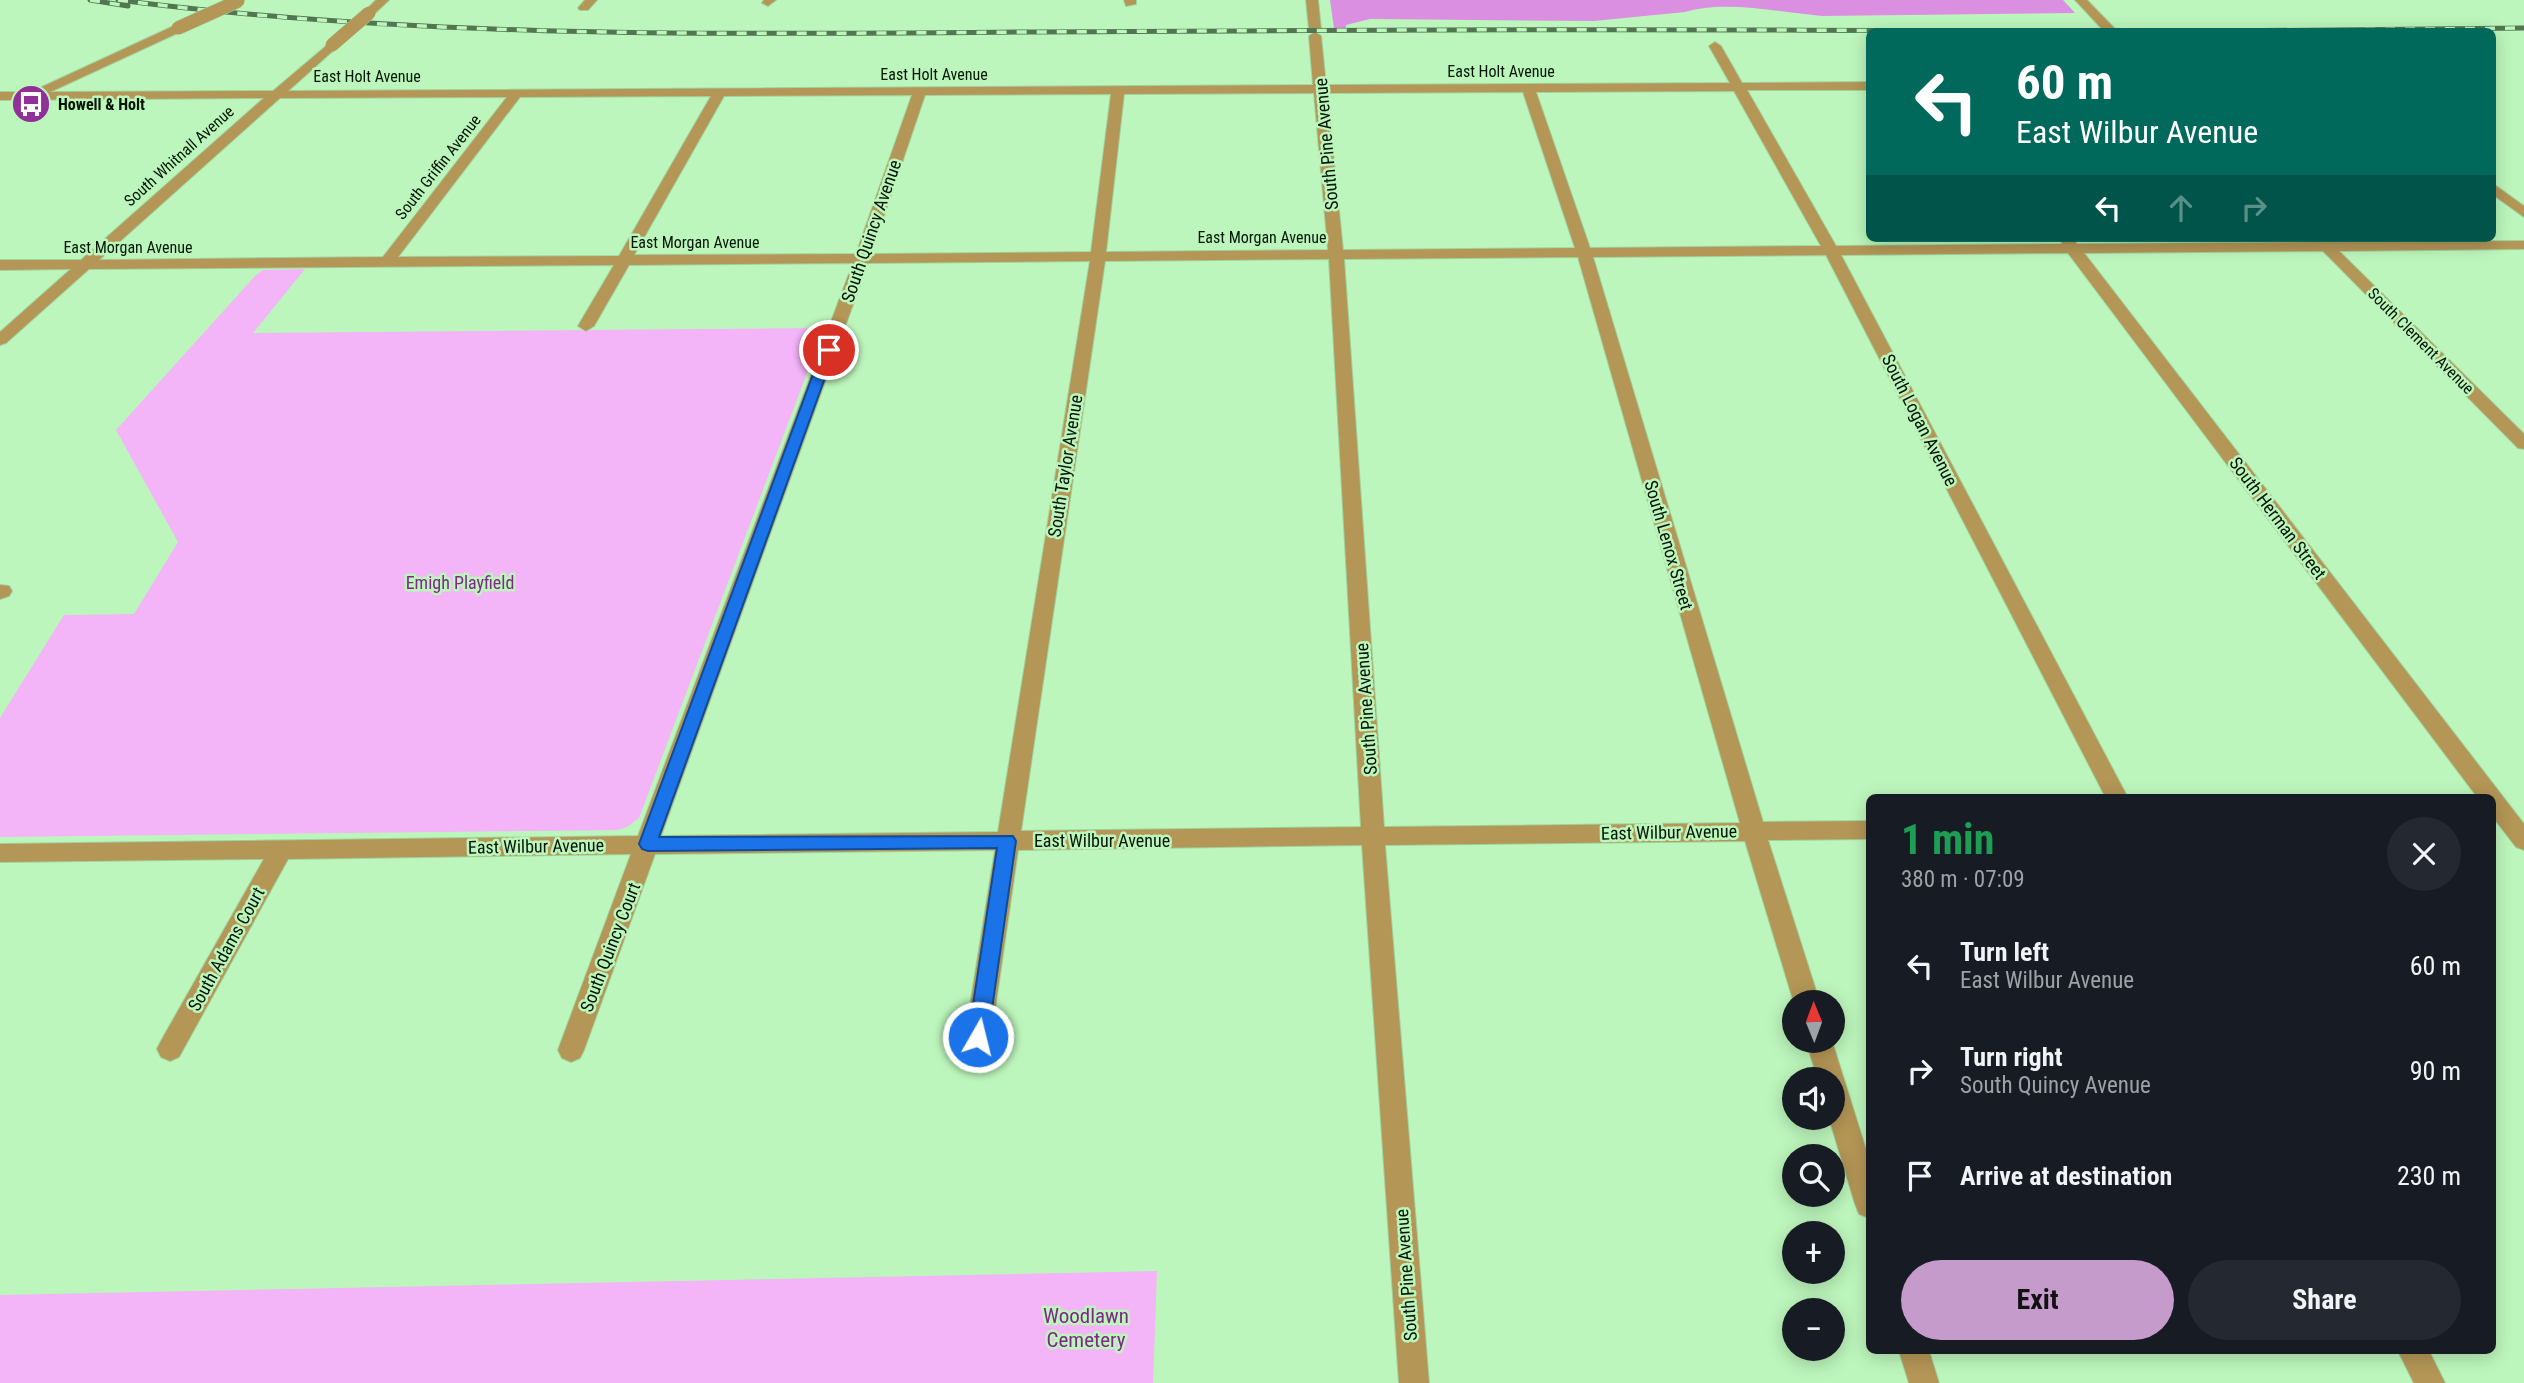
<!DOCTYPE html>
<html lang="en">
<head>
<meta charset="utf-8">
<style>
  body { margin:0; font-family:"Roboto Condensed",sans-serif; background:#242831; color:#f1f3f6; height:100vh; display:flex; flex-direction:column; font-size:26px; white-space:nowrap }
  * { box-sizing:border-box; margin:0 }
  p { font-size:23px; color:#9ea1a6 }
  .icon { flex:none; width:38px; height:38px; fill:none; stroke:currentColor; stroke-width:2; stroke-linecap:round; stroke-linejoin:round }
  .map { position:relative; flex:1; overflow:hidden }
  .sheet { position:absolute; left:1866px; top:794px; width:630px; height:560px; display:flex; flex-direction:column; background:#171b24; border-radius:10px; box-shadow:0 4px 18px #0003 }
  .sheet>* { flex:none }
  .top-card { position:absolute; left:1866px; top:28px; width:630px; height:214px; border-radius:10px; box-shadow:0 4px 18px #0003; background:#00695c; color:#fff; overflow:hidden }
  .needle { width:46px; rotate:359deg }
  .controls { position:absolute; left:1782px; top:990px; display:grid; gap:14px }
  .controls a { display:grid; place-items:center; width:63px; height:63px; border-radius:50%; background:#171b24; box-shadow:0 4px 18px #0003; font-size:35px }
  .pin { position:absolute; display:grid; place-items:center; width:60px; height:60px; color:#fff; margin:-30px; border:4px solid #fff; border-radius:50%; box-shadow:0 2px 7px #0007 }
  .me { position:absolute; width:77px; margin:-38px; rotate:8deg; stroke-linejoin:round; filter:drop-shadow(0 0 5px #0008) }
  .turn { display:flex; align-items:center; gap:24px; height:147px; padding:0 35px; font-size:32px }
  .turn .icon { width:91px; height:91px; stroke-width:2.5 }
  .turn b { display:block; font-size:49px; line-height:60px }
  .lanes { display:flex; align-items:center; height:66px; padding:0 35px; background:#0003; justify-content:center; gap:35px; direction:ltr }
  .lanes .off { opacity:.35 }
  .round { display:grid; place-items:center; flex:none; width:74px; height:74px; border-radius:37px; background:#242831 }
  .head { display:flex; align-items:center; justify-content:space-between; height:119px; padding:0 35px }
  h1 { font-size:42px; font-weight:700; line-height:52px; color:#1e9e55 }
  .action { display:flex; gap:14px; margin-top:auto; padding:14px 35px }
  .action a { flex:1; height:80px; border-radius:42px; background:#c59bcc; color:#111; font-size:28px; font-weight:700; line-height:80px; text-align:center }
  .action a+a { background:#242831; color:#f1f3f6 }
  ul { padding:0; list-style:none }
  li { display:flex; align-items:center; gap:21px; height:105px; padding:0 35px }
  li div { flex:1 }
  li b { display:block; font-size:26px }
  li em { font-style:normal }
  .map>svg:first-child { display:block }
  .green { fill:#f3b4f8 }
  .forest { fill:#da8fe0 }
  .lines { fill:none; stroke-linecap:round; stroke-linejoin:round }
  .minor-casing { stroke:#9fd29e; stroke-width:2 }
  .minor { fill:#b49656; fill-rule:evenodd }
  .rail-casing { stroke:#527552; stroke-width:5 }
  .rail { stroke:#bdf6bc; stroke-width:3.5; stroke-dasharray:10; stroke-linecap:butt }
  .minor-bridge-casing { stroke:#9fd29e; stroke-width:14; stroke-linecap:butt }
  .minor-bridge { stroke:#b49656; stroke-width:13 }
  .route { fill:#1a73e8; stroke:#114b97; stroke-width:2 }
  .labels { text-anchor:middle; dominant-baseline:central; stroke-width:5; stroke-linejoin:round; paint-order:stroke }
  .far-street-label { font-size:16px; fill:#021503; stroke:#bdf6bc }
  .far-poi-label { font-size:16px; font-weight:bold; fill:#021503; stroke:#bdf6bc; text-anchor:start }
  .street-label { font-size:18px; fill:#021503; stroke:#bdf6bc }
  .park-label { font-size:18px; fill:#802788; stroke:#bdf6bc }
  .near-park-label { font-size:21px; fill:#802788; stroke:#bdf6bc }
</style>
</head>
<body>
<div class="map">
<svg width="2524" height="1383" viewBox="0 0 2524 1383">
  <rect width="100%" height="100%" fill="#bdf6bc"/>
  <path class="green" d="M 305,269 L 253,333 L 824,328 L 639,818 L 627,827 L 618,830 L 0,837 L 0,718 L 64,615 L 134,614 L 178,542 L 116,430 L 255,276 L 263,270 Z
    M 1157,1271 L 1153,1383 L 0,1383 L 0,1295 Z"/>
  <path class="forest" d="M 1330,0 L 2063,0 L 2075,13 L 1822,16 C 1778,12 1725,0 1685,12 L 1594,21 L 1370,19 L 1346,25 L 1346,28 L 1334,28 Z"/>
  <g class="lines">
    <g class="minor-casing">
      <path id="minor" d="M 376,0 L 389,0 L 373,15 L 365,15 L 365,11 Z
        M 585,0 L 597,0 L 588,10 L 580,10 L 578,8 Z
        M 764,0 L 776,0 L 768,6 L 762,3 Z
        M 1124,0 L 1136,0 L 1136,4 L 1126,6 Z
        M 1306,0 L 1318,0 L 1321,29 L 1315,32 L 1321,36 L 1326,85 L 1730,83 L 1709,46 L 1715,42 L 1721,46 L 1742,83 L 1869,82 L 1869,90 L 1747,90 L 1836,246 L 2062,244 L 2060,238 L 2072,238 L 2077,244 L 2314,242 L 2314,238 L 2326,238 L 2330,242 L 2524,241 L 2524,249 L 2339,251 L 2524,434 L 2524,449 L 2518,448 L 2323,251 L 2084,253 L 2524,824 L 2524,850 L 2516,847 L 2492,816 L 2492,798 L 2478,798 L 2068,253 L 1841,255 L 2128,798 L 2106,798 L 1826,255 L 1593,257 L 1763,822 L 1869,821 L 1869,839 L 1768,840 L 1820,1003 L 1794,1003 L 1745,841 L 1385,845 L 1429,1383 L 1399,1383 L 1362,845 L 1018,850 L 991,1037 L 987,1045 L 978,1048 L 969,1045 L 965,1037 L 995,850 L 655,854 L 584,1050 L 580,1058 L 571,1062 L 562,1058 L 558,1050 L 631,854 L 288,859 L 179,1057 L 170,1061 L 161,1057 L 157,1049 L 161,1041 L 264,859 L 0,862 L 0,844 L 638,836 L 853,263 L 629,265 L 594,326 L 586,331 L 578,326 L 614,265 L 89,269 L 6,343 L 0,345 L 0,332 L 71,269 L 0,270 L 0,260 L 81,260 L 264,98 L 0,100 L 0,92 L 31,92 L 178,24 L 184,28 L 182,31 L 50,92 L 273,91 L 332,41 L 338,45 L 336,48 L 288,91 L 1313,85 L 1309,36 L 1315,32 L 1309,29 ZM 1734,91 L 1821,246 L 1590,248 L 1536,92 ZM 1523,92 L 1575,248 L 1343,250 L 1327,93 ZM 1314,93 L 1328,250 L 1106,252 L 1124,94 ZM 1111,94 L 1091,252 L 871,254 L 925,95 ZM 912,95 L 856,254 L 634,255 L 724,96 ZM 711,96 L 619,256 L 398,257 L 520,97 ZM 507,97 L 383,257 L 99,260 L 280,98 ZM 1578,257 L 1740,823 L 1384,827 L 1344,259 ZM 1329,259 L 1361,827 L 1021,831 L 1105,261 ZM 1090,261 L 998,832 L 661,836 L 868,263 Z
        M 2075,0 L 2087,0 L 2118,32 L 2105,32 Z
        M 2492,183 L 2524,206 L 2524,217 L 2492,194 Z
        M 0,585 L 9,586 L 12,591 L 9,596 L 0,599 Z
        M 1806,1041 L 1832,1041 L 1869,1159 L 1869,1218 L 1859,1214 L 1855,1204 L 1829,1118 L 1832,1118 L 1832,1080 L 1818,1080 Z
        M 1899,1351 L 1929,1351 L 1939,1383 L 1909,1383 Z
        M 2398,1351 L 2429,1351 L 2445,1383 L 2414,1383 Z"/>
    </g>
    <use href="#minor" class="minor"/>
    <g class="rail-casing">
      <path id="rail" d="M 90,0 L 128,6
        M 118,0 C 424,39 723,34 1031,32 C 1365,30 1698,28 2032,32
        M 2125,32 L 2524,28"/>
    </g>
    <use href="#rail" class="rail"/>
    <g class="minor-bridge-casing">
      <path id="minor-bridge" d="M 178,28 L 238,1
        M 332,45 L 369,13"/>
    </g>
    <use href="#minor-bridge" class="minor-bridge"/>
  </g>
  <path class="route" d="M 829,346 L 835,350 L 659,837 L 1013,836 L 1016,841 L 988,1037 L 985,1043 L 978,1045 L 971,1043 L 968,1037 L 997,848 L 648,851 L 642,849 L 639,844 L 822,350 Z"/>
  <defs>
    <g id="bus-disc" transform="scale(2.0125)"><circle r="9.5" fill="#903098" stroke="#bdf6bc"/><path d="M-5-6H5V4H4V6H2V4H-2V6H-4V4H-5ZM-3.5-4V0h7V-4ZM-3.5 1.2v1.5H-2V1.2ZM2 1.2v1.5H3.5V1.2Z" fill="#fff"/></g>
  </defs>
  <g fill-rule="evenodd">
    <use href="#bus-disc" x="31" y="104"/>
  </g>
  <g class="labels">
    <g class="far-street-label">
      <text x="1501" y="71">East Holt Avenue</text>
      <text x="934" y="74">East Holt Avenue</text>
      <text x="367" y="76">East Holt Avenue</text>
      <text transform="translate(179 156) rotate(-42)">South Whitnall Avenue</text>
      <text transform="translate(438 167) rotate(-52)">South Griffin Avenue</text>
      <text x="1262" y="237">East Morgan Avenue</text>
      <text x="695" y="242">East Morgan Avenue</text>
      <text x="128" y="247">East Morgan Avenue</text>
      <text transform="translate(2421 341) rotate(45)">South Clement Avenue</text>
    </g>
    <g class="far-poi-label">
      <text x="58" y="104">Howell &amp; Holt</text>
    </g>
    <g class="street-label">
      <text transform="translate(1326 144) rotate(-95)">South Pine Avenue</text>
      <text transform="translate(871 231) rotate(-71)">South Quincy Avenue</text>
      <text transform="translate(1920 420) rotate(63)">South Logan Avenue</text>
      <text transform="translate(1065 466) rotate(-81)">South Taylor Avenue</text>
      <text transform="translate(2278 518) rotate(53)">South Herman Street</text>
      <text transform="translate(1669 545) rotate(74)">South Lenox Street</text>
      <text transform="translate(1366 709) rotate(-94)">South Pine Avenue</text>
      <text transform="translate(1669 832) rotate(-1)">East Wilbur Avenue</text>
      <text x="1102" y="840">East Wilbur Avenue</text>
      <text transform="translate(536 846) rotate(-1)">East Wilbur Avenue</text>
      <text transform="translate(610 947) rotate(-69)">South Quincy Court</text>
      <text transform="translate(226 949) rotate(-61)">South Adams Court</text>
      <text transform="translate(1406 1275) rotate(-94)">South Pine Avenue</text>
    </g>
    <g class="park-label">
      <text x="460" y="582">Emigh Playfield</text>
    </g>
    <g class="near-park-label">
      <text x="1086" y="1316">Woodlawn<tspan x="1086" dy="24">Cemetery</tspan></text>
    </g>
  </g>
</svg>
<div class="controls">
<a><svg class="needle" viewBox="-14 -14 28 28"><path d="M0-13l5 13h-10z" fill="#e53935"/><path d="M0 13l5-13h-10z" fill="#9ea1a6"/></svg></a>
<a><svg class="icon" aria-label="sound" viewBox="0 0 24 24"><path d="M4 9h4l5-4v14l-5-4H4zM17 9q2 3 0 6"/></svg></a>
<a><svg class="icon" aria-label="search" viewBox="0 0 24 24"><circle cx="10" cy="10" r="6"/><path d="M15 15l6 6"/></svg></a>
<a>+</a>
<a>−</a>
</div>
<div class="pin" style="left:829px;top:350px;background:#d93025"><svg class="icon" aria-label="arrive" viewBox="0 0 24 24"><path d="M6 21V4h12l-3 4 3 4H6"/></svg></div>
<svg class="me" style="left:978px;top:1037px" viewBox="-20 -20 40 40"><circle r="17" fill="#1a73e8" stroke="#fff" stroke-width="3"/><path d="M0-11L8 9 0 5-8 9z" fill="#fff"/></svg>
<div class="top-card">
<div class="turn"><svg class="icon" aria-label="left" viewBox="0 0 24 24"><path d="M17 20v-9H6M10 6l-5 5 5 5"/></svg><div><b>60 m</b>East Wilbur Avenue</div></div>
<div class="lanes"><svg class="icon" aria-label="left" viewBox="0 0 24 24"><path d="M17 20v-9H6M10 6l-5 5 5 5"/></svg><svg class="icon off" aria-label="ahead" viewBox="0 0 24 24"><path d="M12 20V5M6 11l6-6 6 6"/></svg><svg class="icon off" aria-label="right" viewBox="0 0 24 24"><path d="M7 20v-9h11M14 6l5 5-5 5"/></svg></div>
</div>
<section class="sheet">
<div class="head"><div><h1>1 min</h1><p>380 m · 07:09</p></div><a class="round"><svg class="icon" aria-label="close" viewBox="0 0 24 24"><path d="M6 6l12 12M18 6L6 18"/></svg></a></div>
<ul>
<li><svg class="icon" aria-label="left" viewBox="0 0 24 24"><path d="M17 20v-9H6M10 6l-5 5 5 5"/></svg><div><b>Turn left</b><p>East Wilbur Avenue</p></div><em>60 m</em></li>
<li><svg class="icon" aria-label="right" viewBox="0 0 24 24"><path d="M7 20v-9h11M14 6l5 5-5 5"/></svg><div><b>Turn right</b><p>South Quincy Avenue</p></div><em>90 m</em></li>
<li><svg class="icon" aria-label="arrive" viewBox="0 0 24 24"><path d="M6 21V4h12l-3 4 3 4H6"/></svg><div><b>Arrive at destination</b></div><em>230 m</em></li>
</ul>
<div class="action"><a>Exit</a><a>Share</a></div>
</section>
</div>
</body>
</html>
